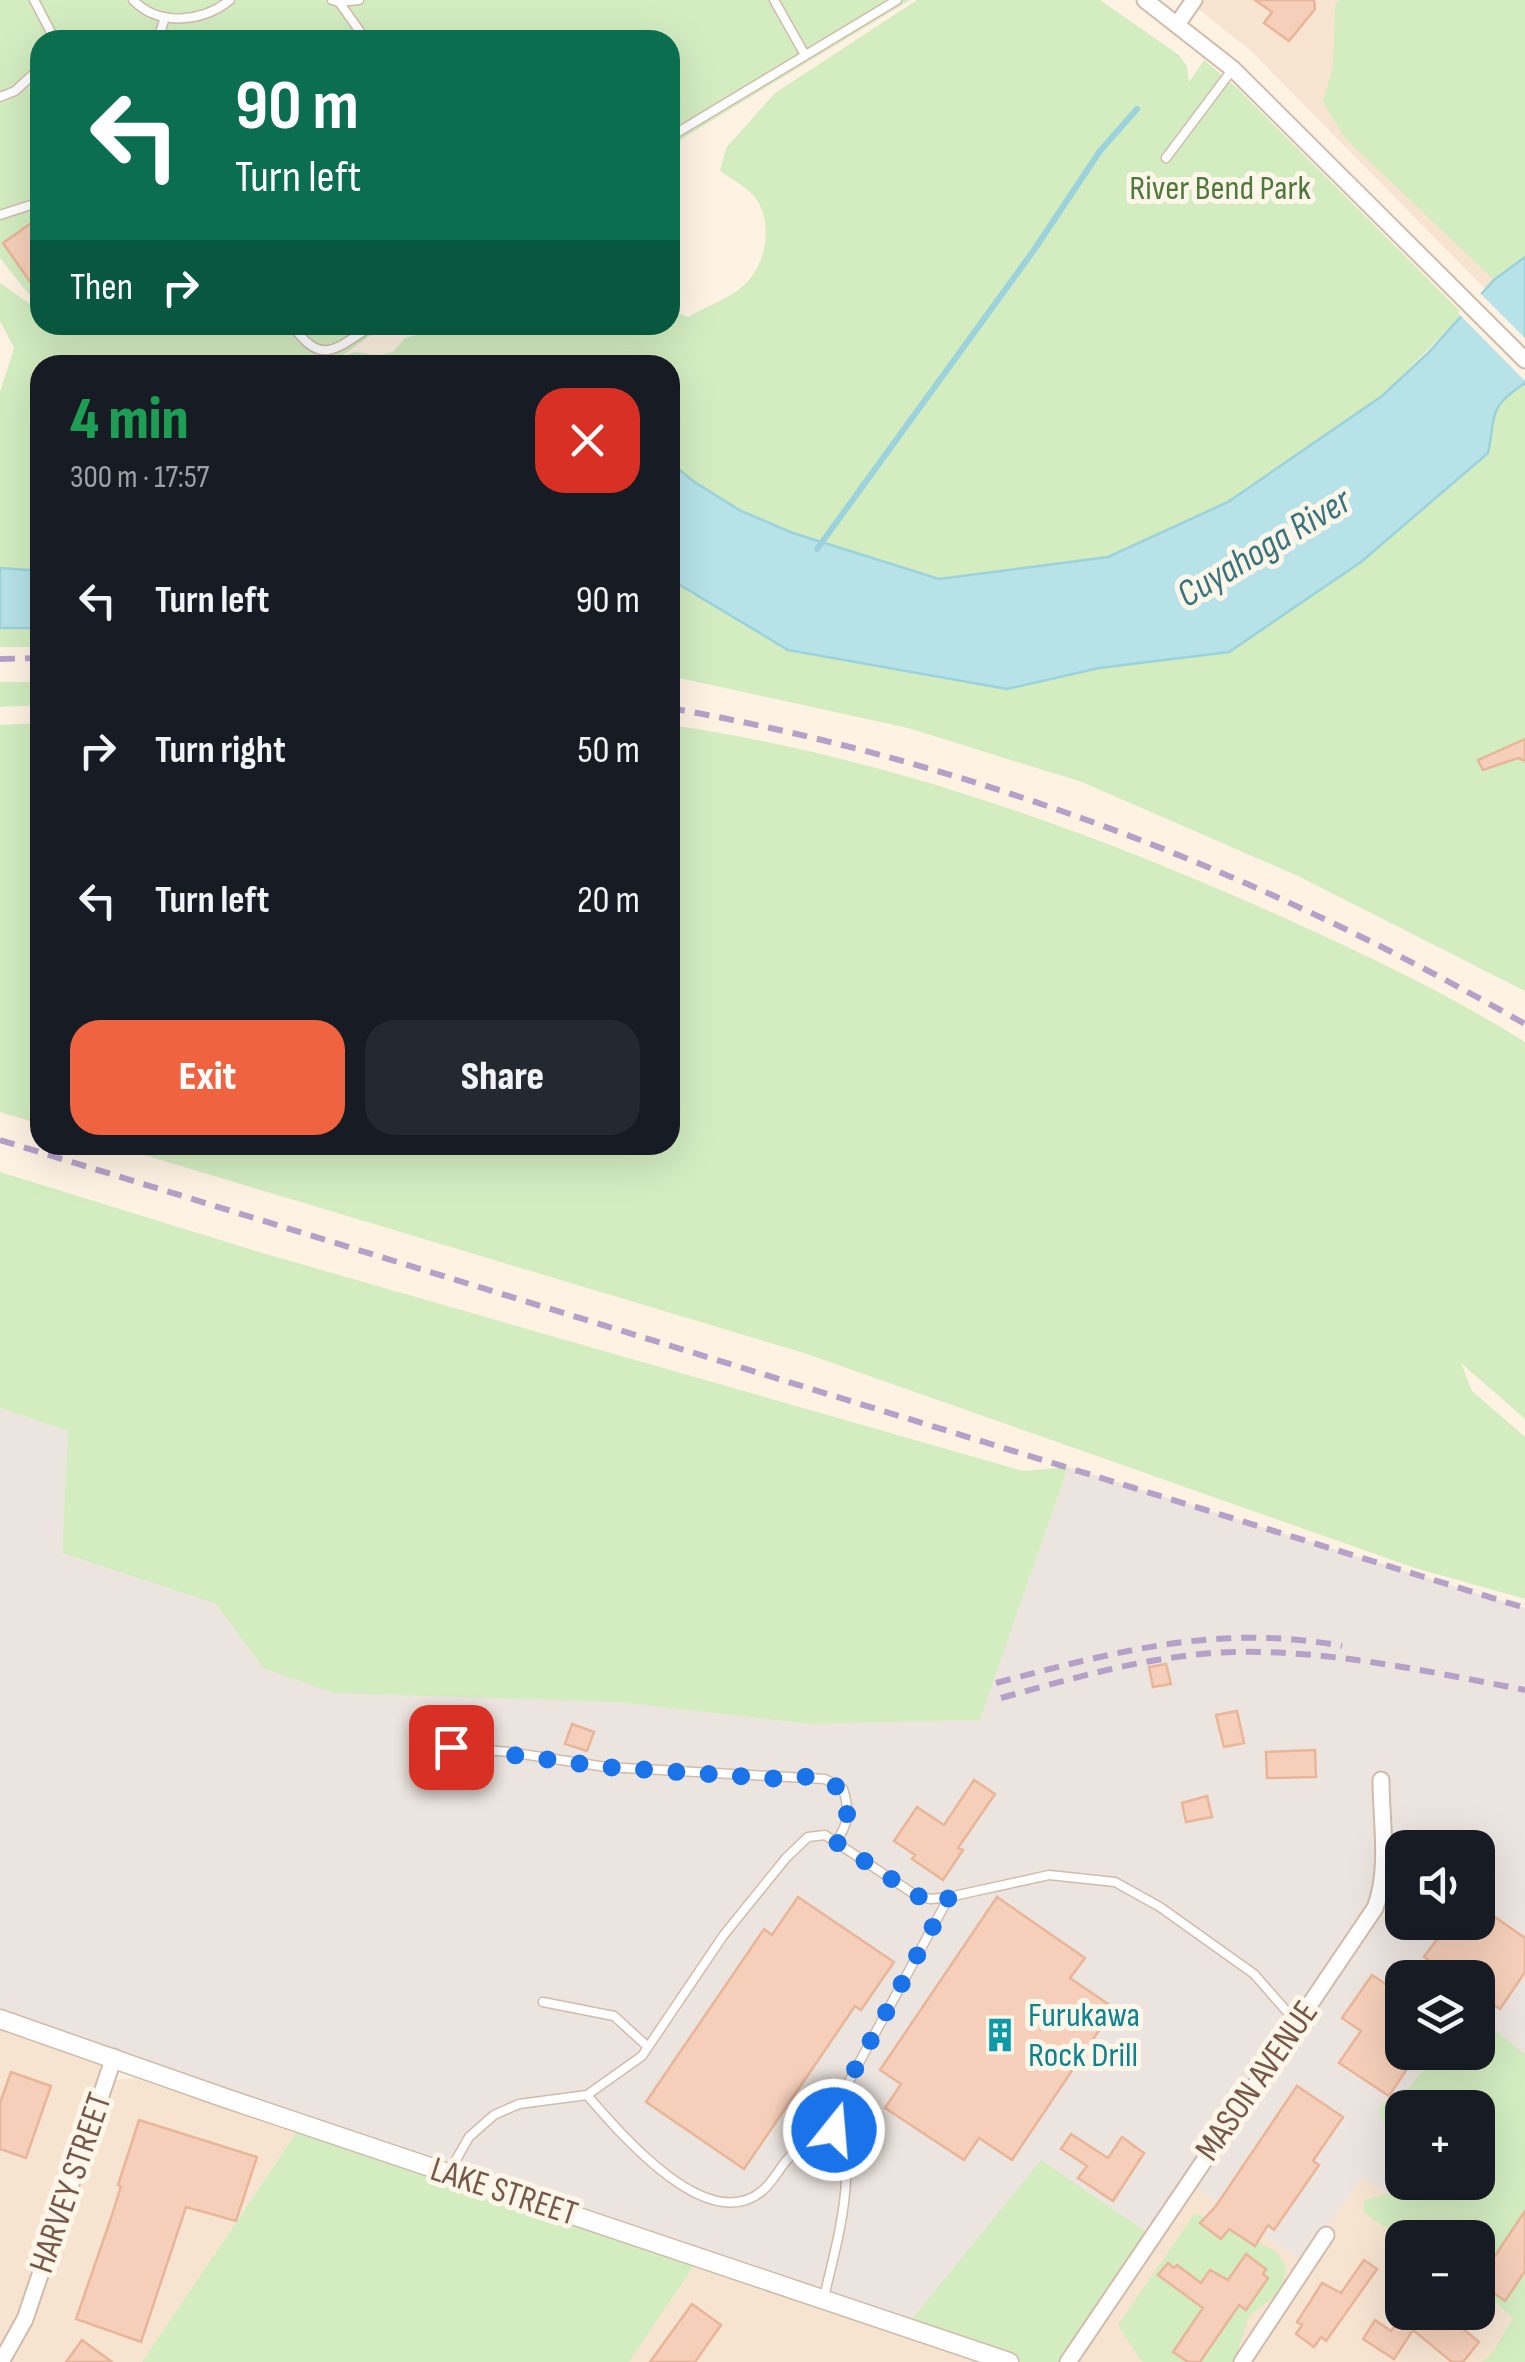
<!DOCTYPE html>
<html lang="en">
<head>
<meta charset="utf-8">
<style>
  body { margin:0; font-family:"Sofia Sans Condensed",sans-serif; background:#242831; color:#f1f3f6; height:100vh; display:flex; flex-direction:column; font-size:38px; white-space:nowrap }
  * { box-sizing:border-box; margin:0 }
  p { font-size:32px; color:#9ea1a6 }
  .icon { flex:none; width:55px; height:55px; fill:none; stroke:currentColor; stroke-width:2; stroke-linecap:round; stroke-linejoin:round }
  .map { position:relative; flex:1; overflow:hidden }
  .side { position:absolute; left:30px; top:355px; width:650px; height:800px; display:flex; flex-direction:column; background:#171b24; border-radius:30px; box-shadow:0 10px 40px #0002 }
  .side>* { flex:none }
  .hud { position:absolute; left:30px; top:30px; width:650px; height:305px; border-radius:30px; box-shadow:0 10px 40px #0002; background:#0b6e4f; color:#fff; overflow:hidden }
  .controls { position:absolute; left:1385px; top:1830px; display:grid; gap:20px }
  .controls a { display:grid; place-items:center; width:110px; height:110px; border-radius:20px; background:#171b24; box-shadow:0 10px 40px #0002; font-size:50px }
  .pin { position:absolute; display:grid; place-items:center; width:85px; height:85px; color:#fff; margin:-42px; border-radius:20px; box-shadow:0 5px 15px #0006 }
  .me { position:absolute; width:110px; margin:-55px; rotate:17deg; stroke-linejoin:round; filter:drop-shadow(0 0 8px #0008) }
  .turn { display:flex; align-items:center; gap:35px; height:210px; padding:0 40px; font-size:45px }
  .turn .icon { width:130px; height:130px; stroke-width:2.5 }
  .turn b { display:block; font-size:70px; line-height:85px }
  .then { display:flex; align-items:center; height:95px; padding:0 40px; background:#0003; gap:20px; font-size:38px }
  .round { display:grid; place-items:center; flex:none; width:105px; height:105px; border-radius:30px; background:#242831 }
  .overview { display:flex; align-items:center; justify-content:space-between; height:170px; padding:0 40px }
  h1 { font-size:60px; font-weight:800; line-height:75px; color:#1e9e55 }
  .primary-button { display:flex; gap:20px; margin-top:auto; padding:20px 40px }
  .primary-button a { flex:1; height:115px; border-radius:30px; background:#ef6340; color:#fff; font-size:40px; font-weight:800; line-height:115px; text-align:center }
  .primary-button a+a { background:#242831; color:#f1f3f6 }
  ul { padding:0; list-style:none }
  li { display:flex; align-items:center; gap:30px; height:150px; padding:0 40px }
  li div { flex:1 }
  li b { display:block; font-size:38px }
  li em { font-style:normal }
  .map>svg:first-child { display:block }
  .residential { fill:#f6e4d1 }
  .industrial { fill:#ece4de; fill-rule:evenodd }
  .green { fill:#d3ecc0; fill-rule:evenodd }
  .water { fill:#b6e2e8; stroke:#9bd2db; stroke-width:2.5 }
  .pier { fill:#fef2e3 }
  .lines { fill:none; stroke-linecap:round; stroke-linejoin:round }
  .stream { stroke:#9bd2db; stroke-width:6 }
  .building { fill:#f5cfb9; stroke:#e8b598; stroke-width:2.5 }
  .service-casing { stroke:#d1bbab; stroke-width:11 }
  .minor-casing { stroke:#d1bbab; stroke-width:19 }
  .tertiary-casing { stroke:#d1bbab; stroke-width:21 }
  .service { stroke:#fff; stroke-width:8 }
  .minor { stroke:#fff; stroke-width:15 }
  .tertiary { stroke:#fff; stroke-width:18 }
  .rail { stroke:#b5a1c8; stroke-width:6; stroke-dasharray:15 10; stroke-linecap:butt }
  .route { stroke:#1a73e8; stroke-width:18; stroke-dasharray:0 32.4 }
  .labels { text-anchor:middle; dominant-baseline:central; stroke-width:10; stroke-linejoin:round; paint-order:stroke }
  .park-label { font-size:35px; fill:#4f783c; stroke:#fff6ea }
  .culture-label { font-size:35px; fill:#0d838f; stroke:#fff6ea; text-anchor:start }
  .street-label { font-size:35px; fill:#775747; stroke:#fff6ea }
  .water-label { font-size:38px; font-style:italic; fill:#3a747e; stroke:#fff6ea }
</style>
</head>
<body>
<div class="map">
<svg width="1525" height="2362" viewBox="0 0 1525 2362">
  <rect width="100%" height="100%" fill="#fef2e3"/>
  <path class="residential" d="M 1187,0 L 1525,0 L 1525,257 L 1485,289 L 1250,50 Z
    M 0,2019 L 114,2057 L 107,2081 L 134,2078 L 296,2133 L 142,2362 L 0,2362 Z
    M 1525,2146 L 1525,2362 L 1068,2362 L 1188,2182 L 1302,2261 L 1362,2177 L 1458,2237 L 1402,2238 L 1402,2312 L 1478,2312 L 1478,2238 Z
    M 700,2257 L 1009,2362 L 629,2362 Z"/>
  <path class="industrial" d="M 0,1408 L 68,1431 L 62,1553 L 216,1604 L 263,1668 L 616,1702 L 810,1724 L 980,1720 L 1068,1467 L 1525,1608 L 1525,2146 L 1458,2237 L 1362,2178 L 1302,2261 L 1188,2182 L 1068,2362 L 1009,2362 L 0,2019 ZM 1402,1848 L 1478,1848 L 1478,1922 L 1402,1922 ZM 1402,1978 L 1478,1978 L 1478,2052 L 1402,2052 ZM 1402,2108 L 1478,2108 L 1478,2182 L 1402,2182 Z"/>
  <path class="green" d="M 0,0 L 910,0 L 670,146 L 670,40 L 40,40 L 40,325 L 385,325 L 339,358 L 354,352 L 380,355 L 393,352 L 405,338 L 455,325 L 670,325 L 670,310 L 688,317 C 705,307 728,299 743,286 C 766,266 773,226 757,200 C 749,188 731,179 720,171 L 726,148 L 775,93 L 917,0 L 1100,0 L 1179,55 L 1187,66 L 1189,82 L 1204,60 L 1237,88 L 1463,314 L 1382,396 L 1228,502 L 1108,557 L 939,579 L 793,533 L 741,511 L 693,481 L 670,462 L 670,365 C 618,365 565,369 514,365 C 474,362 456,348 415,365 L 40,365 L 40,571 L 0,568 L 0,392 L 14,348 L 0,321 L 0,283 L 30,304 L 36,303 L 0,258 Z
    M 1339,0 L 1525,0 L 1525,257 L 1494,280 L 1344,137 L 1323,101 L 1333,67 L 1335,6 Z
    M 1525,383 L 1525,991 L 1298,876 L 1082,782 L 908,728 L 670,676 L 670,579 L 693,595 L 1007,688 L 1099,668 L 1492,433 C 1491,406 1504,397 1525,383 Z
    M 0,628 L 40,628 L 40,647 L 0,647 Z
    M 0,682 L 40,682 L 40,705 L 0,707 Z
    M 40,723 L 40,1124 L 0,1112 L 0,725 Z
    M 670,725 C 876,755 1072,824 1262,908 C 1351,948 1442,990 1525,1042 L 1525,1419 L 1461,1363 L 1472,1391 L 1525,1437 L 1525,1599 L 1415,1568 L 804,1353 L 111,1145 L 670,1145 Z
    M 0,1172 L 259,1252 L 1023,1471 L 1068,1467 L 980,1720 L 810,1724 L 616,1702 L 334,1693 L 263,1668 L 216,1604 L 62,1553 L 68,1431 L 0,1408 Z
    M 1478,2023 L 1496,2031 L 1525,2055 L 1525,2362 L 1483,2362 L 1493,2352 L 1513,2318 L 1478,2286 L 1478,2238 C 1428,2237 1403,2246 1363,2211 L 1365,2200 L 1388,2194 L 1398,2178 L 1394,2148 L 1379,2112 L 1383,2102 L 1399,2100 L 1437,2053 L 1478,2052 ZM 1402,2108 L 1478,2108 L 1478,2182 L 1402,2182 Z
    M 302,2124 L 700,2257 L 629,2362 L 142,2362 Z
    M 1041,2160 L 1152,2236 L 1067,2362 L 1012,2362 L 904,2329 Z
    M 1195,2213 L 1274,2250 L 1286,2265 L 1283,2290 L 1249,2316 L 1234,2362 L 1142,2362 L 1118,2325 Z"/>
  <path class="water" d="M 1525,257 L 1525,383 C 1488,407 1496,414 1488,453 L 1361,562 L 1229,652 L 1099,668 L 1007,689 L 788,650 L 670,579 L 670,462 L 693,481 L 741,511 L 793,533 L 939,579 L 1108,557 L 1228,502 L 1382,396 L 1427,354 L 1494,280 Z
    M 0,568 L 40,571 L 40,628 L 0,628 Z"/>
  <path class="pier" d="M 1477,290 L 1525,338 L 1525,381 L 1458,313 Z"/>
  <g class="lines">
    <path class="stream" d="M 817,549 L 1034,250 L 1100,151 L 1137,109"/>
  </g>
  <path class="building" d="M 1255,0 L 1314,0 L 1315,9 L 1289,41 L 1264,23 L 1272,12 Z
    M 40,217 L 40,296 L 3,243 Z
    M 1525,739 L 1525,761 L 1518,758 L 1483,770 L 1478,760 Z
    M 1166,1664 L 1171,1684 L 1153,1687 L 1149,1667 Z
    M 1237,1711 L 1244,1743 L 1224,1747 L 1216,1715 Z
    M 572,1724 L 594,1732 L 587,1751 L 565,1744 Z
    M 1315,1750 L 1316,1777 L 1267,1778 L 1266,1752 Z
    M 974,1780 L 995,1794 L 958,1848 L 963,1850 L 943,1880 L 912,1859 L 915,1855 L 894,1841 L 917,1807 L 944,1825 Z
    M 1207,1796 L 1212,1817 L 1186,1822 L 1182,1803 Z
    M 798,1897 L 894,1962 L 861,2010 L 855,2006 L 744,2169 L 646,2102 L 764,1929 L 772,1935 Z
    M 997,1897 L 1085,1958 L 1070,1978 L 1114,2008 L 1012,2160 L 979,2138 L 964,2160 L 885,2108 L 901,2084 L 880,2070 Z
    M 1478,1905 L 1525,1938 L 1525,1972 L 1500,2009 L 1478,1994 L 1478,1978 L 1454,1978 L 1424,1957 L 1438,1938 L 1430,1932 L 1436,1922 L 1478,1922 Z
    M 1372,1975 L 1399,1993 L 1393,2001 L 1402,2007 L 1402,2052 L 1418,2052 L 1389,2096 L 1339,2063 L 1361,2031 L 1342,2018 Z
    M 11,2072 L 51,2086 L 26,2158 L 0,2149 L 0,2103 Z
    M 1297,2086 L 1343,2117 L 1313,2161 L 1319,2165 L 1274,2230 L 1268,2225 L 1255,2246 L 1229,2229 L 1221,2239 L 1200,2223 L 1216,2206 Z
    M 139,2120 L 257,2157 L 236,2221 L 186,2207 L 141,2342 L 76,2319 L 111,2218 L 121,2186 L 118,2185 Z
    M 1071,2134 L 1108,2158 L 1122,2137 L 1144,2153 L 1113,2201 L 1078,2178 L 1087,2166 L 1061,2149 Z
    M 1525,2211 L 1525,2271 L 1505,2301 L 1478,2281 Z
    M 1246,2254 L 1266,2269 L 1263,2274 L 1268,2278 L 1246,2310 L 1239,2305 L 1200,2362 L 1188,2362 L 1173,2352 L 1203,2308 L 1158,2275 L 1168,2263 L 1174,2268 L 1177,2265 L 1201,2283 L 1210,2270 L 1228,2280 Z
    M 1364,2260 L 1377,2269 L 1326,2341 L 1321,2337 L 1314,2347 L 1296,2334 L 1302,2325 L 1297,2322 L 1322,2283 L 1341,2293 Z
    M 692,2304 L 721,2325 L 695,2362 L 650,2362 Z
    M 1392,2312 L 1442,2312 L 1479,2342 L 1463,2362 L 1452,2362 L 1413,2330 L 1394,2359 L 1363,2339 L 1375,2320 L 1391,2331 L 1400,2319 Z
    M 82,2340 L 112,2362 L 66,2362 Z"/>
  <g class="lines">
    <g class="service-casing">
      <path id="service" d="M 34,0 L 55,40
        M 133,0 C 159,27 203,22 230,0
        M 332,0 L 339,2 L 366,40
        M 774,0 L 805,55
        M 339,2 L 359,0
        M 158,40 L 165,17
        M 0,97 L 15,91 L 40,68
        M 670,137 L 897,0
        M 1166,158 L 1232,70
        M 0,215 L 40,202
        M 292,325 C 322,368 336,348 373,325
        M 422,1744 L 509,1752 L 606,1767 L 825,1779 L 843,1789 C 850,1811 849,1823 836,1842
        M 543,2002 L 614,2016 L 648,2047
        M 587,2095 C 619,2132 707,2237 762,2191 C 771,2184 778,2171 786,2161 C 799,2145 814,2132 831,2119
        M 448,2174 L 469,2137 L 494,2115 L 519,2104 L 587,2095 L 642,2056 L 723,1936 L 786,1858 L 808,1837 L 825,1835 L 917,1896 L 931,1899 L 949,1897
        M 824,2297 C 833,2259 845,2216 846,2178 C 846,2153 828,2129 834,2109 L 949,1897 L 1049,1875 L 1115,1882 L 1160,1907 L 1254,1974 L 1297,2023"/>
    </g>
    <g class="minor-casing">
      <path id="minor" d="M 1145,0 L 1233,69 L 1525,360
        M 1178,23 L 1194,0
        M 1,2362 L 25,2319 L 114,2057
        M 1068,2362 L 1375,1908 C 1390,1871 1381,1820 1381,1780
        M 1242,2362 L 1326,2235"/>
    </g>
    <g class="tertiary-casing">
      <path id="tertiary" d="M 0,2019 L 225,2098 L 1009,2362"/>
    </g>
    <use href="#service" class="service"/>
    <use href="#minor" class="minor"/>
    <use href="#tertiary" class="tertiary"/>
    <path class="rail" d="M 0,659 L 40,658
      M 670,708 C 973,762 1258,871 1525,1024
      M 0,1140 L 1525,1608
      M 996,1683 C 1114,1652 1219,1623 1342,1646
      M 1001,1698 C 1077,1677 1155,1654 1235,1652 C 1331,1650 1431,1672 1525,1690"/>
  </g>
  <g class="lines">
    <path class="route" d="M 451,1747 L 606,1767 L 782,1779 L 812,1776 L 842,1789 C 850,1811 849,1823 836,1842 L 917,1896 L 932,1899 L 949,1897 L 834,2108 L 831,2119 L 834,2130"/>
  </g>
  <defs>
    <g id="building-bare" transform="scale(2.7)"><path d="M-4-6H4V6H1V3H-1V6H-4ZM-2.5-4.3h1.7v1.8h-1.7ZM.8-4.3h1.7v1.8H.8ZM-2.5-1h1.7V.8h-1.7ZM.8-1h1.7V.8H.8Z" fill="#0f9aa8" stroke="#fff6ea" stroke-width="2.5" paint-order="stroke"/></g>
  </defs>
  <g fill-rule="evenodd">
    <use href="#building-bare" x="1000" y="2035"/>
  </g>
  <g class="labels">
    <g class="park-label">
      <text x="1220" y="188">River Bend Park</text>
    </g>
    <g class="culture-label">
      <text x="1028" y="2015">Furukawa<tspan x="1028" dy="40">Rock Drill</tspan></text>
    </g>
    <g class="street-label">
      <text transform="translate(1257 2081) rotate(-55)">MASON AVENUE</text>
      <text transform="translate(71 2183) rotate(-71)">HARVEY STREET</text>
      <text transform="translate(504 2192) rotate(18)">LAKE STREET</text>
    </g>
    <g class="water-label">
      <text transform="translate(1264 548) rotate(-31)">Cuyahoga River</text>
    </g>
  </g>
</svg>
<div class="controls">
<a><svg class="icon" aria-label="sound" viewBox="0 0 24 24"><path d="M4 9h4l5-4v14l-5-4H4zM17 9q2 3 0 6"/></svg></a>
<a><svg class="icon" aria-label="layers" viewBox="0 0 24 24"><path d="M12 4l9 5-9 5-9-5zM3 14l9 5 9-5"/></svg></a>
<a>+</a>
<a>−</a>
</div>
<div class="pin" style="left:451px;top:1747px;background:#d93025"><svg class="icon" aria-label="arrive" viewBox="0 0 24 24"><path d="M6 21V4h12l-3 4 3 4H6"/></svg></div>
<svg class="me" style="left:834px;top:2130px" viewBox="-20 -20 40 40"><circle r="17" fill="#1a73e8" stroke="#fff" stroke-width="3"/><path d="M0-11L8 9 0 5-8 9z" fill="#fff"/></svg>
<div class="hud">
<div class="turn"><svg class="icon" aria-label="left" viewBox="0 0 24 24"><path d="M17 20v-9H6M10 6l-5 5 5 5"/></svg><div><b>90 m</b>Turn left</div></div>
<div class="then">Then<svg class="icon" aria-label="right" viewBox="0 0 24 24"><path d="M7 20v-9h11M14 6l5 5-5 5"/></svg></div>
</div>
<section class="side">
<div class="overview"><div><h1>4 min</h1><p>300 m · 17:57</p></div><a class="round" style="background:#d93025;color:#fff"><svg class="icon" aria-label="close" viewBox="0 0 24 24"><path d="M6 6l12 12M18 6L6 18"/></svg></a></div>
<ul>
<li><svg class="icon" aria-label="left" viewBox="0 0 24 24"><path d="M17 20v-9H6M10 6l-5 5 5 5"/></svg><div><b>Turn left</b></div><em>90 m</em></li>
<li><svg class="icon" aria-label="right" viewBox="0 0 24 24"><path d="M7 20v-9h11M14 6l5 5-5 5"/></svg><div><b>Turn right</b></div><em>50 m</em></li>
<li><svg class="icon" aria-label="left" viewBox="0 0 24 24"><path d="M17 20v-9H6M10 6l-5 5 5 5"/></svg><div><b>Turn left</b></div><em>20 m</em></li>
</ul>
<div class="primary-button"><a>Exit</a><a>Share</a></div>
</section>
</div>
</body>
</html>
